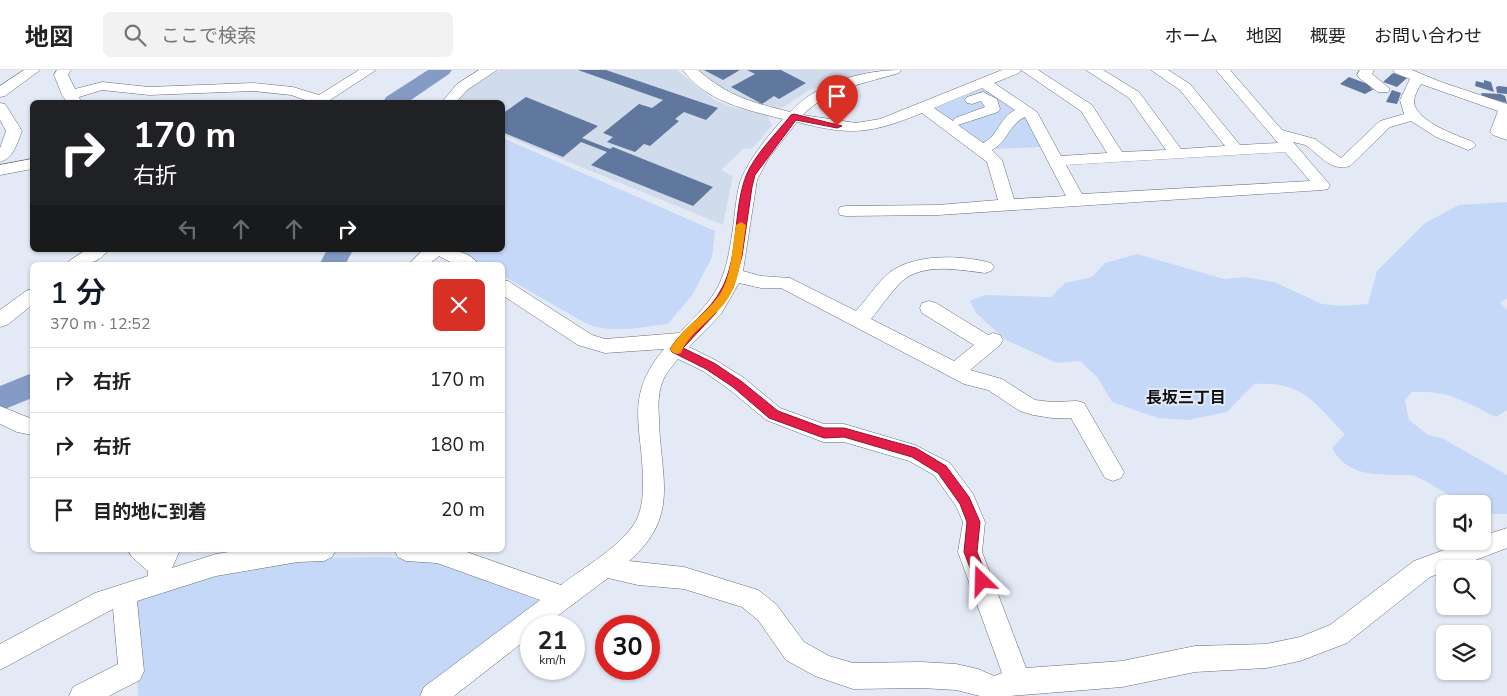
<!DOCTYPE html>
<html lang="ja">
<head>
<meta charset="utf-8">
<style>
  body { margin:0; font-family:"Nunito Sans","Noto Sans JP",sans-serif; background:#f2f2f2; color:#222; height:100vh; display:flex; flex-direction:column; font-size:19px; white-space:nowrap }
  * { box-sizing:border-box; margin:0 }
  p { font-size:16px; color:#767676 }
  .icon { flex:none; width:28px; height:28px; fill:none; stroke:currentColor; stroke-width:2; stroke-linecap:round; stroke-linejoin:round }
  .map { position:relative; flex:1; overflow:hidden }
  .panel { position:absolute; left:30px; top:192px; width:475px; height:290px; display:flex; flex-direction:column; background:#fff; border-radius:8px; box-shadow:0 1px 4px #0004 }
  .panel>* { flex:none }
  .top-card { position:absolute; left:30px; top:30px; width:475px; height:152px; border-radius:8px; box-shadow:0 1px 4px #0004; background:#202124; color:#fff; overflow:hidden }
  .buttons { position:absolute; left:1436px; top:425px; display:grid; gap:10px }
  .buttons a { display:grid; place-items:center; width:55px; height:55px; border-radius:8px; background:#fff; box-shadow:0 1px 4px #0004; font-size:25px }
  .speed { position:absolute; left:520px; top:545px; display:flex; gap:10px; font-size:25px; font-weight:700; text-align:center }
  .speed>* { display:grid; place-content:center; width:65px; height:65px; border-radius:50%; background:#fff; box-shadow:0 1px 4px #0004; line-height:1 }
  .speed small { font-size:12px; font-weight:400 }
  .speed .limit { border:8px solid #d22; background:#fff; color:#111 }
  .pin { position:absolute; display:grid; place-items:center; width:42px; height:42px; color:#fff; margin:-51px -21px; border-radius:50% 50% 50% 0; rotate:-45deg; box-shadow:0 0 5px #0007 }
  .pin .icon { rotate:45deg }
  .me { position:absolute; width:55px; margin:-28px; rotate:338deg; stroke-linejoin:round; filter:drop-shadow(0 0 4px #0008) }
  .turn { display:flex; align-items:center; gap:18px; height:105px; padding:0 20px; font-size:22px }
  .turn .icon { width:65px; height:65px; stroke-width:2.5 }
  .turn b { display:block; font-size:35px; line-height:42px }
  .lanes { display:flex; align-items:center; height:48px; padding:0 20px; background:#0003; justify-content:center; gap:25px; direction:ltr }
  .lanes .off { opacity:.35 }
  .round { display:grid; place-items:center; flex:none; width:52px; height:52px; border-radius:8px; background:#f2f2f2 }
  .headline { display:flex; align-items:center; justify-content:space-between; height:85px; padding:0 20px }
  h1 { font-size:30px; font-weight:600; line-height:38px; color:#111827 }
  ul { padding:0; list-style:none }
  li { display:flex; align-items:center; gap:15px; height:65px; padding:0 20px; border-top:1px solid #e0e0e0 }
  li div { flex:1 }
  li b { display:block; font-size:19px }
  li em { font-style:normal }
  header { display:flex; align-items:center; gap:30px; box-sizing:border-box; height:70px; padding:0 25px; background:#fff; border-bottom:1px solid #e0e0e0 }
  header strong { font-size:24px }
  nav { display:flex; gap:28px; margin-inline-start:auto; font-size:18px }
  .search { width:350px; height:45px; background:#f2f2f2; display:flex; align-items:center; gap:12px; box-sizing:border-box; padding:0 18px; border-radius:8px; color:#767676; font-size:19px }
  .map>svg:first-child { display:block }
  .built { fill:#d0dbec }
  .green { fill:#c5d8f8 }
  .lines { fill:none; stroke-linecap:round; stroke-linejoin:round }
  .river { fill:#849cc5; fill-rule:evenodd }
  .building { fill:#60779e }
  .minor-casing { stroke:#666c76; stroke-width:1 }
  .minor { fill:#fff; fill-rule:evenodd }
  .route { fill:#e11d48; stroke:#92132f }
  .slow { fill:#f59e0b }
  .labels { text-anchor:middle; dominant-baseline:central; stroke-width:4; stroke-linejoin:round; paint-order:stroke }
  .neighbourhood-label { font-size:16px; font-weight:bold; fill:#0e1014; stroke:#e3eaf6 }
</style>
</head>
<body>
<header>
<strong>地図</strong>
<div class="search"><svg class="icon" aria-label="search" viewBox="0 0 24 24"><circle cx="10" cy="10" r="6"/><path d="M15 15l6 6"/></svg>ここで検索</div>
<nav><a>ホーム</a><a>地図</a><a>概要</a><a>お問い合わせ</a></nav>
</header>
<div class="map">
<svg width="1507" height="626" viewBox="0 0 1507 626">
  <rect width="100%" height="100%" fill="#e3eaf6"/>
  <path class="built" d="M 500,0 L 677,0 L 714,30 L 735,38 L 767,45 L 772,55 L 753,78 L 743,79 L 721,100 L 733,106 L 723,155 L 503,65 L 502,32 L 456,32 L 462,22 L 477,11 Z
    M 693,0 L 871,0 L 809,20 L 782,38 L 776,39 L 736,29 Z"/>
  <path class="green" d="M 983,17 L 1026,47 L 1043,77 L 993,79 L 932,37 Z
    M 503,68 L 715,161 L 712,187 L 693,224 L 668,254 C 642,257 613,264 587,254 L 503,206 L 502,195 L 484,195 L 457,180 L 502,180 Z
    M 1507,132 L 1507,228 L 1500,233 L 1507,240 L 1507,340 L 1496,347 C 1465,332 1449,320 1412,322 L 1405,330 L 1409,350 L 1428,365 L 1442,368 L 1507,405 L 1507,444 L 1493,444 L 1483,440 L 1482,434 C 1456,434 1438,416 1415,406 C 1409,404 1402,405 1396,405 C 1370,405 1345,403 1332,378 L 1345,364 C 1313,332 1304,311 1254,314 L 1227,342 L 1188,350 L 1158,348 L 1112,332 L 1098,308 L 1080,291 L 1057,293 L 1006,270 L 976,243 L 970,231 L 985,225 L 1051,227 L 1065,213 L 1092,207 L 1105,193 L 1137,184 L 1224,209 L 1245,207 L 1274,212 L 1322,234 L 1343,236 L 1368,234 L 1377,201 L 1425,153 L 1459,135 Z
    M 385,487 L 432,490 L 542,532 L 420,626 L 138,626 L 136,563 L 138,529 L 216,505 L 297,488 Z"/>
  <g class="lines">
    <path class="river" d="M 428,0 L 452,0 L 449,4 L 408,32 L 383,32 L 386,27 Z
      M 327,180 L 353,180 L 345,195 L 319,195 Z
      M 32,303 L 32,328 L 0,341 L 0,316 Z"/>
  </g>
  <path class="building" d="M 578,0 L 606,0 L 718,38 L 706,50 L 684,42 L 675,49 L 679,51 L 650,76 L 644,74 L 635,82 L 607,72 L 613,67 L 603,63 L 639,34 L 652,38 L 663,30 Z
    M 704,0 L 740,0 L 723,10 Z
    M 747,0 L 781,0 L 806,13 L 779,29 L 774,26 L 762,34 L 731,17 L 755,4 Z
    M 1393,3 L 1407,8 L 1397,17 L 1383,12 Z
    M 1349,7 L 1373,16 L 1370,18 L 1374,19 L 1365,24 L 1340,14 Z
    M 1484,10 L 1491,12 L 1494,22 L 1475,16 L 1476,11 L 1484,13 Z
    M 1499,16 L 1507,17 L 1507,24 L 1497,23 L 1496,17 Z
    M 1392,20 L 1401,23 L 1397,34 L 1386,32 Z
    M 1481,23 L 1501,24 L 1505,26 L 1507,33 L 1482,26 Z
    M 526,27 L 598,56 L 582,68 L 610,79 L 613,77 L 713,117 L 693,136 L 591,95 L 607,82 L 581,72 L 563,87 L 502,62 L 502,44 Z"/>
  <g class="lines">
    <g class="minor-casing">
      <path id="minor" d="M 24,0 L 40,0 L 5,26 L 0,27 L 0,16 Z
        M 57,0 L 71,0 L 68,5 L 75,19 L 102,12 L 149,17 L 253,13 L 293,17 L 319,25 L 359,0 L 376,0 L 327,32 L 311,32 L 291,25 L 253,21 L 149,25 L 102,20 L 79,27 L 81,32 L 67,32 L 62,25 L 54,5 Z
        M 479,0 L 497,0 L 467,20 L 456,32 L 442,32 L 457,14 Z
        M 683,0 L 698,0 C 729,27 751,32 790,42 C 817,13 862,0 901,0 L 899,3 C 866,13 827,19 803,45 L 856,53 L 880,49 L 1002,0 L 1021,0 L 1019,3 L 994,13 L 1037,42 L 1061,86 L 1107,83 L 1081,41 L 1021,0 L 1038,0 L 1092,35 L 1122,82 L 1166,80 L 1129,28 L 1086,0 L 1103,0 L 1139,22 L 1181,79 L 1225,76 L 1180,20 L 1151,0 L 1168,0 L 1190,14 L 1240,75 L 1278,73 L 1216,0 L 1230,0 L 1282,60 L 1315,69 L 1341,88 L 1380,51 L 1404,44 L 1400,30 L 1410,9 L 1395,3 L 1393,0 L 1412,0 L 1441,12 L 1507,34 L 1507,70 L 1493,65 L 1490,62 L 1498,41 L 1421,14 C 1418,19 1414,26 1414,32 C 1416,52 1457,65 1473,72 L 1476,75 L 1473,78 L 1468,80 L 1436,67 L 1411,51 L 1390,57 L 1350,96 C 1329,102 1320,84 1305,75 C 1302,74 1297,73 1293,72 L 1330,115 L 1328,119 L 1322,120 L 938,145 L 846,146 L 840,145 L 838,141 L 840,137 L 846,136 L 938,135 L 998,130 L 987,92 L 922,43 C 870,64 851,66 797,52 L 768,89 L 757,110 L 743,201 L 761,206 L 790,208 L 856,241 C 867,229 877,213 889,203 C 914,183 963,185 991,193 L 994,197 L 991,201 L 985,203 C 959,200 923,192 901,212 C 890,223 881,237 871,249 L 954,291 L 974,275 L 922,243 L 920,238 L 922,233 L 929,231 L 936,233 L 988,265 L 993,263 L 1000,265 L 1003,270 L 1000,275 L 970,300 L 1002,309 L 1035,330 L 1052,332 L 1077,331 L 1084,333 L 1124,402 L 1121,408 L 1113,411 L 1105,408 L 1071,348 L 1052,348 L 1033,345 L 1020,341 L 988,320 L 964,314 L 781,218 L 761,218 L 739,213 L 721,244 L 689,277 L 717,291 L 744,308 L 780,338 L 824,354 L 844,354 L 915,375 L 950,393 L 973,424 L 985,452 L 982,482 L 1026,598 L 1122,591 L 1195,576 L 1266,574 L 1300,567 L 1330,555 L 1414,491 L 1469,471 L 1482,471 L 1482,466 L 1507,458 L 1507,478 L 1452,499 L 1445,499 L 1445,501 L 1430,507 L 1347,573 L 1300,591 L 1266,598 L 1195,602 L 1122,617 L 1010,626 L 980,626 L 956,620 L 922,618 L 853,619 L 815,606 L 786,590 L 758,550 L 742,537 L 684,519 L 638,515 L 608,508 L 544,556 L 531,556 L 531,566 L 454,626 L 420,626 L 424,617 L 540,530 L 437,493 L 406,491 L 398,487 L 394,480 L 461,480 L 561,515 C 584,497 622,476 636,451 C 642,439 643,426 643,413 C 643,357 623,328 664,279 L 605,283 L 578,275 L 502,225 L 502,210 L 508,211 L 592,265 L 605,269 L 679,263 C 719,224 725,213 733,158 C 735,143 736,126 740,112 C 749,89 767,67 783,49 C 747,40 706,32 683,0 ZM 982,18 L 1015,40 C 1000,47 998,66 983,73 L 958,55 L 998,42 L 1000,39 L 997,29 L 983,22 L 967,27 L 965,30 L 967,33 L 972,34 L 981,31 L 985,37 L 955,48 L 953,51 L 934,38 ZM 1025,47 L 1066,126 L 1014,129 L 1002,90 L 992,80 C 1007,73 1009,54 1025,47 ZM 1285,82 L 1310,111 L 1082,124 L 1066,95 ZM 678,289 L 703,301 L 730,320 L 766,350 L 823,372 L 844,372 L 909,391 L 934,405 L 956,436 L 963,452 L 958,482 L 1002,603 L 994,606 L 978,599 L 956,594 L 922,592 L 853,593 L 829,586 L 804,572 L 776,534 L 758,520 L 684,497 L 629,491 C 681,446 660,407 659,349 C 658,335 658,320 664,308 C 668,301 673,295 678,289 Z
        M 1360,0 L 1374,0 L 1372,4 L 1390,19 L 1388,22 L 1378,22 L 1359,8 L 1357,5 Z
        M 0,33 L 5,34 L 22,61 C 17,73 14,88 0,92 L 0,78 L 6,61 L 0,50 Z
        M 32,89 L 32,99 L 0,105 L 0,95 Z
        M 86,180 L 108,180 C 98,195 82,195 66,195 L 69,191 Z
        M 423,180 C 441,180 468,177 479,195 L 456,195 L 439,186 L 428,195 L 408,195 Z
        M 32,219 L 32,235 L 7,255 L 0,257 L 0,240 L 26,221 Z
        M 0,336 L 32,349 L 32,365 L 17,362 L 0,354 Z
        M 128,480 L 180,480 L 172,498 L 216,484 L 241,480 L 336,480 L 332,487 L 324,491 L 298,492 L 216,506 L 137,531 L 144,601 L 140,610 L 109,626 L 69,626 L 73,617 L 118,594 L 113,539 L 0,600 L 0,574 L 95,523 L 148,506 L 148,501 L 132,487 Z"/>
    </g>
    <use href="#minor" class="minor"/>
  </g>
  <path class="route" d="M 794,44 L 842,56 L 837,58 L 796,50 L 755,105 L 752,117 L 742,186 L 733,218 L 715,244 L 683,278 L 714,293 L 741,311 L 778,341 L 824,358 L 844,358 L 916,378 L 946,396 L 969,427 L 980,452 L 977,482 L 989,511 L 987,516 L 982,518 L 977,516 L 975,511 L 964,482 L 967,452 L 960,434 L 938,403 L 912,387 L 844,367 L 824,368 L 769,348 L 733,317 L 706,299 L 672,282 L 670,279 C 684,256 710,243 722,218 C 739,187 733,139 746,106 C 754,85 777,63 791,45 Z"/>
  <path class="slow" d="M 741,152 L 746,155 C 742,181 741,213 724,234 C 711,250 688,264 681,283 L 677,284 L 672,282 L 670,279 C 682,258 704,246 718,227 C 732,208 732,178 736,155 Z"/>
  <g class="labels">
    <g class="neighbourhood-label">
      <text x="1186" y="328">長坂三丁目</text>
    </g>
  </g>
</svg>
<div class="buttons">
<a><svg class="icon" aria-label="sound" viewBox="0 0 24 24"><path d="M4 9h4l5-4v14l-5-4H4zM17 9q2 3 0 6"/></svg></a>
<a><svg class="icon" aria-label="search" viewBox="0 0 24 24"><circle cx="10" cy="10" r="6"/><path d="M15 15l6 6"/></svg></a>
<a><svg class="icon" aria-label="layers" viewBox="0 0 24 24"><path d="M12 4l9 5-9 5-9-5zM3 14l9 5 9-5"/></svg></a>
</div>
<div class="speed"><div>21<small>km/h</small></div><div class="limit">30</div></div>
<div class="pin" style="left:837px;top:56px;background:#d93025"><svg class="icon" aria-label="arrive" viewBox="0 0 24 24"><path d="M6 21V4h12l-3 4 3 4H6"/></svg></div>
<svg class="me" style="left:982px;top:511px" viewBox="-20 -20 40 40"><path d="M0-17L14 15 0 8-14 15z" fill="#e11d48" stroke="#fff" stroke-width="4"/></svg>
<div class="top-card">
<div class="turn"><svg class="icon" aria-label="right" viewBox="0 0 24 24"><path d="M7 20v-9h11M14 6l5 5-5 5"/></svg><div><b>170 m</b>右折</div></div>
<div class="lanes"><svg class="icon off" aria-label="left" viewBox="0 0 24 24"><path d="M17 20v-9H6M10 6l-5 5 5 5"/></svg><svg class="icon off" aria-label="ahead" viewBox="0 0 24 24"><path d="M12 20V5M6 11l6-6 6 6"/></svg><svg class="icon off" aria-label="ahead" viewBox="0 0 24 24"><path d="M12 20V5M6 11l6-6 6 6"/></svg><svg class="icon" aria-label="right" viewBox="0 0 24 24"><path d="M7 20v-9h11M14 6l5 5-5 5"/></svg></div>
</div>
<section class="panel">
<div class="headline"><div><h1>1 分</h1><p>370 m · 12:52</p></div><a class="round" style="background:#d93025;color:#fff"><svg class="icon" aria-label="close" viewBox="0 0 24 24"><path d="M6 6l12 12M18 6L6 18"/></svg></a></div>
<ul>
<li><svg class="icon" aria-label="right" viewBox="0 0 24 24"><path d="M7 20v-9h11M14 6l5 5-5 5"/></svg><div><b>右折</b></div><em>170 m</em></li>
<li><svg class="icon" aria-label="right" viewBox="0 0 24 24"><path d="M7 20v-9h11M14 6l5 5-5 5"/></svg><div><b>右折</b></div><em>180 m</em></li>
<li><svg class="icon" aria-label="arrive" viewBox="0 0 24 24"><path d="M6 21V4h12l-3 4 3 4H6"/></svg><div><b>目的地に到着</b></div><em>20 m</em></li>
</ul>
</section>
</div>
</body>
</html>
